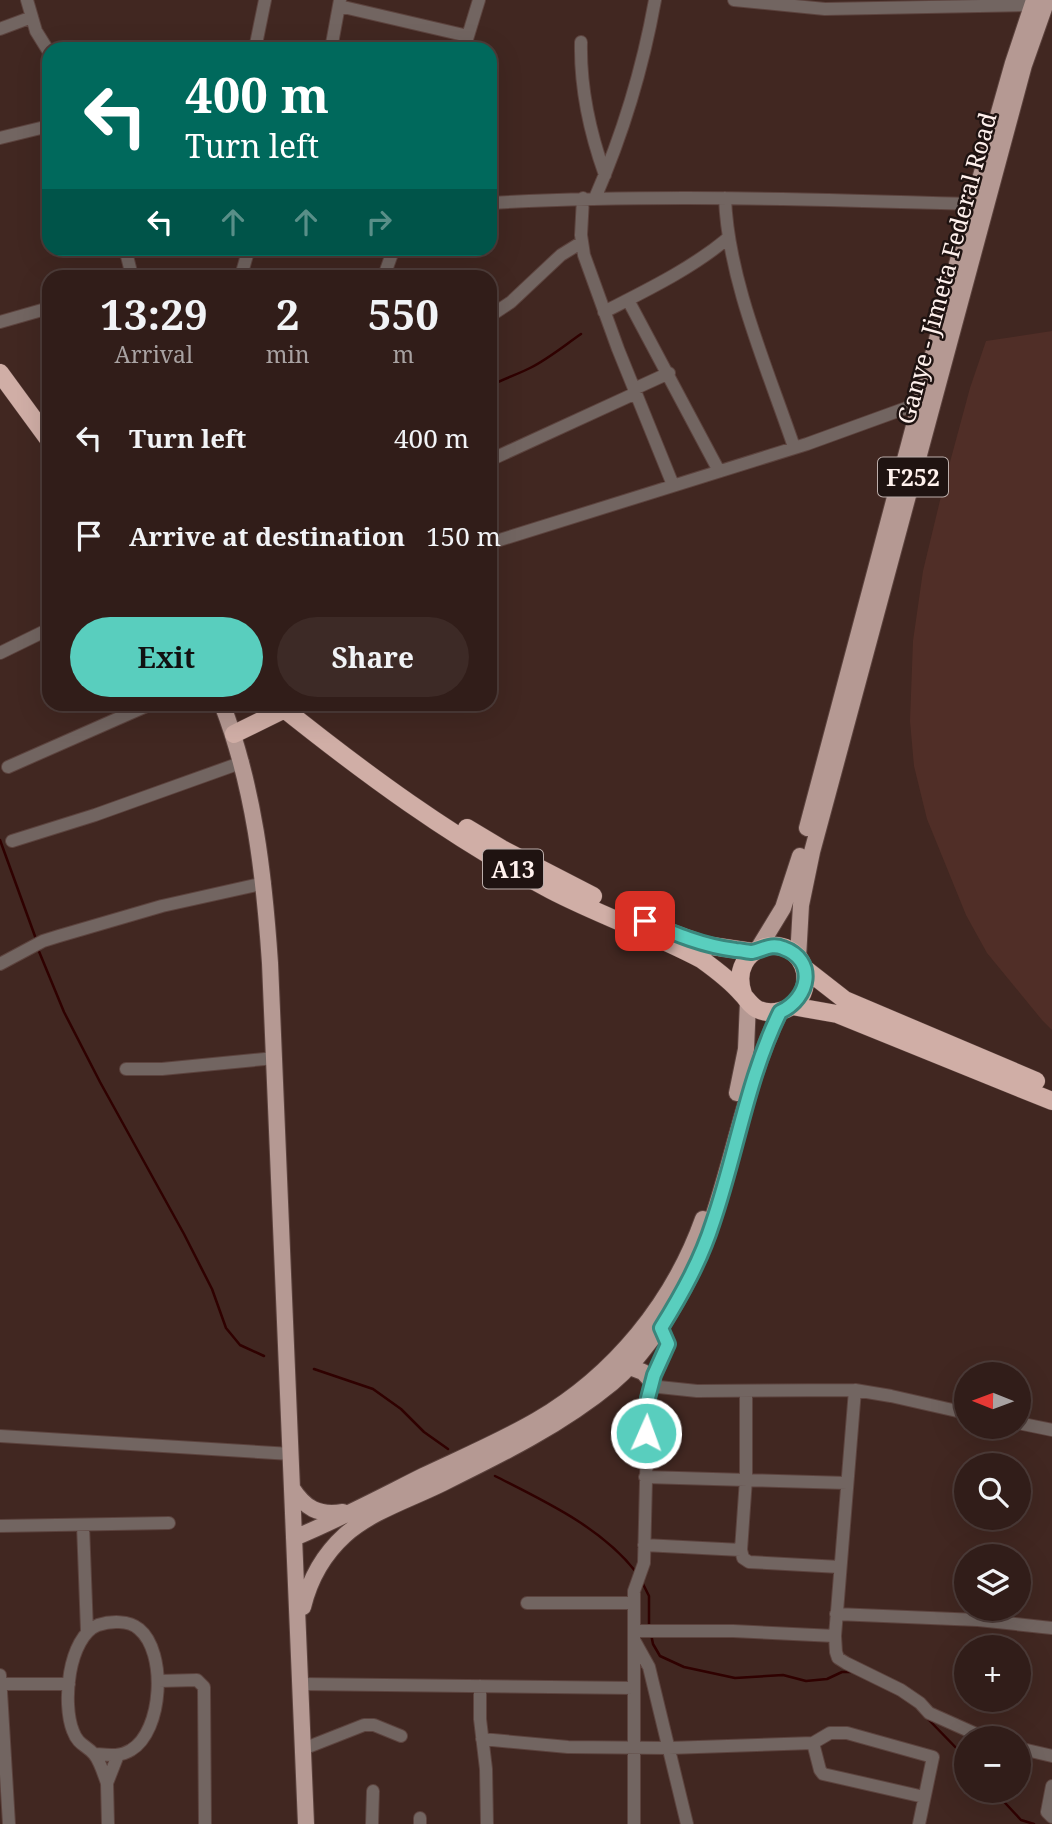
<!DOCTYPE html>
<html lang="en">
<head>
<meta charset="utf-8">
<style>
  body { margin:0; font-family:"Noto Serif",serif; background:#3d2a26; color:#f1f3f6; height:100vh; display:flex; flex-direction:column; font-size:26px; white-space:nowrap }
  * { box-sizing:border-box; margin:0 }
  p { font-size:23px; color:#a8a2a2 }
  .icon { flex:none; width:38px; height:38px; fill:none; stroke:currentColor; stroke-width:2; stroke-linecap:round; stroke-linejoin:round }
  .map { position:relative; flex:1; overflow:hidden }
  .drawer { position:absolute; left:42px; top:270px; width:455px; height:441px; display:flex; flex-direction:column; background:#311d19; border-radius:21px; box-shadow:0 7px 28px #0002,0 0 0 2px #4c3b38 }
  .drawer>* { flex:none }
  .hud { position:absolute; left:42px; top:42px; width:455px; height:214px; border-radius:21px; box-shadow:0 7px 28px #0002,0 0 0 2px #4c3b38; background:#00695c; color:#fff; overflow:hidden }
  .needle { width:46px; rotate:271deg }
  .tools { position:absolute; left:954px; top:1362px; display:grid; gap:14px }
  .tools a { display:grid; place-items:center; width:77px; height:77px; border-radius:50%; background:#311d19; box-shadow:0 7px 28px #0002,0 0 0 2px #4c3b38; font-size:35px }
  .pin { position:absolute; display:grid; place-items:center; width:60px; height:60px; color:#fff; margin:-30px; border-radius:14px; box-shadow:0 4px 10px #0006 }
  .me { position:absolute; width:77px; margin:-38px; rotate:2deg; stroke-linejoin:round; filter:drop-shadow(0 0 5px #0008) }
  .turn { display:flex; align-items:center; gap:24px; height:147px; padding:0 28px; font-size:32px }
  .turn .icon { width:91px; height:91px; stroke-width:2.5 }
  .turn b { display:block; font-size:49px; line-height:60px }
  .lanes { display:flex; align-items:center; height:66px; padding:0 28px; background:#0003; justify-content:center; gap:35px; direction:ltr }
  .lanes .off { opacity:.35 }
  .eta { display:flex; justify-content:space-evenly; align-items:center; height:119px; text-align:center }
  .eta b { font-size:42px; font-weight:700; line-height:49px }
  .button { display:flex; gap:14px; margin-top:auto; padding:14px 28px }
  .button a { flex:1; height:80px; border-radius:42px; background:#59cebe; color:#111; font-size:28px; font-weight:700; line-height:80px; text-align:center }
  .button a+a { background:#3d2a26; color:#f1f3f6 }
  ul { padding:0; list-style:none }
  li { display:flex; align-items:center; gap:21px; height:98px; padding:0 28px }
  li div { flex:1 }
  li b { display:block; font-size:26px }
  li em { font-style:normal }
  .map>svg:first-child { display:block }
  .built { fill:#502e27 }
  .lines { fill:none; stroke-linecap:round; stroke-linejoin:round }
  .stream { stroke:#2f0100; stroke-width:2.5 }
  .minor-casing { stroke:#5c433e; stroke-width:14 }
  .major-casing { stroke:#5c433e; stroke-width:18 }
  .highway-casing { stroke:#5c433e; stroke-width:19 }
  .minor { stroke:#726561; stroke-width:12 }
  .major { stroke:#b59993; stroke-width:16 }
  .highway { stroke:#d0aea6; stroke-width:18 }
  .route-casing { stroke:#3a867c; stroke-width:18 }
  .route { stroke:#59cebe; stroke-width:12 }
  .labels { text-anchor:middle; dominant-baseline:central; stroke-width:5; stroke-linejoin:round; paint-order:stroke }
  .shield { fill:#1f1311; stroke:#bcaeab; stroke-width:2 }
  .shield-label { font-size:23px; font-weight:bold; fill:#fff1ed }
  .street-label { font-size:24px; fill:#fff1ed; stroke:#1f1311 }
</style>
</head>
<body>
<div class="map">
<svg width="1052" height="1824" viewBox="0 0 1052 1824">
  <rect width="100%" height="100%" fill="#412721"/>
  <path class="built" d="M 1052,331 L 1052,1030 L 1042,1020 L 987,953 L 966,915 L 927,819 L 914,766 L 910,721 L 913,641 L 923,571 L 943,488 L 970,388 L 986,341 Z"/>
  <g class="lines">
    <path class="stream" d="M 490,386 C 503,379 516,375 530,368 C 548,359 565,345 581,334
      M 0,840 L 36,939
      M 38,949 L 64,1012 L 100,1082 L 184,1234 L 212,1289 L 226,1328 L 240,1345 L 264,1356
      M 314,1369 L 373,1389 L 401,1409 L 424,1432 L 448,1449
      M 495,1476 C 544,1501 601,1527 636,1572
      M 641,1580 L 649,1596 L 649,1628
      M 651,1634 L 653,1644 L 660,1656 L 684,1667 L 735,1678 L 783,1675 L 806,1681 L 827,1679 L 842,1672 L 851,1672
      M 927,1718 L 966,1758
      M 993,1790 L 1021,1820 L 1034,1824"/>
    <g class="minor-casing">
      <path id="minor" d="M 27,0 L 36,31 L 49,52
        M 734,0 L 825,9 L 1032,5
        M 339,6 L 468,36
        M 0,29 L 32,17
        M 581,42 C 580,86 590,133 605,175
        M 255,49 L 265,0
        M 331,49 L 340,0
        M 464,49 L 479,0
        M 0,138 L 49,126
        M 583,198 L 581,235 L 584,255 L 618,349 L 673,485
        M 595,198 C 622,136 643,67 655,0
        M 725,198 C 728,280 768,370 794,447
        M 490,203 C 651,194 812,199 973,204
        M 125,248 L 132,276
        M 241,276 L 249,248
        M 384,276 L 394,248
        M 628,300 L 719,471
        M 604,312 C 647,290 691,269 728,238
        M 490,316 L 511,302 L 561,255 L 582,242
        M 0,322 L 49,308
        M 634,389 L 669,373
        M 490,460 L 636,393
        M 490,543 L 807,444 L 920,403
        M 0,653 L 49,629
        M 8,767 L 151,704
        M 12,841 L 95,815 L 243,762
        M 0,964 L 43,941 L 59,936 L 162,906 L 265,883
        M 126,1069 L 162,1069 L 275,1058
        M 652,1382 L 659,1387 L 697,1391 L 855,1390 L 891,1396 L 966,1413
        M 855,1390 L 835,1636 L 836,1652 L 838,1658 L 846,1663 L 901,1690 L 920,1703 L 929,1713 L 985,1738
        M 746,1391 L 746,1479 L 741,1550 L 743,1558 L 749,1562 L 840,1567
        M 1018,1423 L 1052,1430
        M 0,1436 L 291,1454
        M 645,1477 L 847,1483
        M 83,1525 L 87,1631
        M 0,1526 L 169,1523
        M 644,1545 L 741,1550
        M 527,1603 L 634,1603
        M 836,1614 L 978,1620 L 1052,1628
        M 634,1631 L 733,1631 L 835,1636
        M 634,1640 L 649,1667 L 687,1824
        M 0,1675 L 9,1824
        M 159,1681 L 197,1680 L 204,1687 L 205,1824
        M 1,1684 L 69,1684
        M 301,1684 L 634,1688
        M 480,1686 L 480,1719 L 486,1769 L 487,1824
        M 482,1739 L 568,1747 L 669,1748 L 813,1743 L 830,1733 L 847,1733 L 933,1757 L 919,1824
        M 813,1743 L 820,1770 L 823,1774 L 924,1797
        M 1018,1748 L 1052,1756
        M 303,1749 L 364,1725 L 374,1725 L 401,1736
        M 95,1754 C 108,1755 120,1757 131,1750 C 163,1731 167,1652 139,1629 C 129,1620 110,1621 98,1625 C 68,1637 62,1704 73,1731 C 78,1745 86,1745 94,1754 C 100,1761 104,1775 107,1783
        M 1052,1786 L 1047,1812 L 1052,1817
        M 108,1824 L 107,1783 L 118,1755
        M 372,1824 L 373,1791
        M 420,1824 L 420,1818
        M 634,1824 L 634,1591 L 644,1563 L 648,1398 L 654,1375 L 668,1344 L 661,1328"/>
    </g>
    <g class="major-casing">
      <path id="major" d="M 222,704 C 254,787 264,874 270,963 L 306,1824
        M 807,828 L 973,204 L 1013,63 L 1034,0
        M 758,949 L 783,908 L 800,856
        M 798,958 L 801,905 L 812,852 L 1024,65 L 1047,0
        M 737,1093 L 746,1049 L 748,1002
        M 630,1367 L 643,1372 L 652,1382
        M 292,1488 C 305,1508 318,1516 343,1512
        M 294,1538 C 338,1520 381,1497 423,1476 C 461,1458 501,1441 537,1420 C 614,1375 673,1303 703,1219
        M 303,1607 C 310,1578 323,1555 345,1535 C 372,1511 411,1499 443,1483 C 502,1454 561,1425 612,1383 C 629,1369 641,1353 654,1336 C 728,1239 728,1118 780,1012"/>
    </g>
    <g class="highway-casing">
      <path id="highway" d="M 0,373 L 49,440
        M 278,704 C 364,773 452,838 551,890 C 599,915 652,933 701,959 C 715,969 730,980 742,994 C 747,999 750,1005 757,1009 C 771,1016 791,1011 800,998 C 805,990 806,981 805,972 C 795,927 726,944 743,994
        M 234,734 L 285,709
        M 467,828 L 502,849 L 593,896
        M 672,933 L 705,945 L 753,952
        M 804,968 L 845,1000 L 1036,1081
        M 792,1006 L 837,1014 L 1052,1101"/>
    </g>
    <use href="#minor" class="minor"/>
    <use href="#major" class="major"/>
    <use href="#highway" class="highway"/>
  </g>
  <g class="lines">
    <g class="route-casing">
      <path id="route" d="M 645,921 C 675,934 703,946 736,950 C 741,950 748,952 752,952 C 763,950 771,943 783,948 C 817,960 810,998 780,1012 C 747,1079 737,1152 713,1222 C 701,1260 682,1294 661,1328 L 668,1344 L 654,1375 L 648,1398 L 646,1433"/>
    </g>
    <use href="#route" class="route"/>
  </g>
  <g class="labels">
    <g class="shield">
      <rect x="878" y="457.5" width="70" height="39" rx="5"/>
      <rect x="483" y="849.5" width="60" height="39" rx="5"/>
    </g>
    <g class="shield-label">
      <text x="913" y="477">F252</text>
      <text x="513" y="869">A13</text>
    </g>
    <g class="street-label">
      <text transform="translate(946 268) rotate(-75)">Ganye - Jimeta Federal Road</text>
    </g>
  </g>
</svg>
<div class="tools">
<a><svg class="needle" viewBox="-14 -14 28 28"><path d="M0-13l5 13h-10z" fill="#e53935"/><path d="M0 13l5-13h-10z" fill="#a8a2a2"/></svg></a>
<a><svg class="icon" aria-label="search" viewBox="0 0 24 24"><circle cx="10" cy="10" r="6"/><path d="M15 15l6 6"/></svg></a>
<a><svg class="icon" aria-label="layers" viewBox="0 0 24 24"><path d="M12 4l9 5-9 5-9-5zM3 14l9 5 9-5"/></svg></a>
<a>+</a>
<a>−</a>
</div>
<div class="pin" style="left:645px;top:921px;background:#d93025"><svg class="icon" aria-label="arrive" viewBox="0 0 24 24"><path d="M6 21V4h12l-3 4 3 4H6"/></svg></div>
<svg class="me" style="left:646px;top:1433px" viewBox="-20 -20 40 40"><circle r="17" fill="#59cebe" stroke="#fff" stroke-width="3"/><path d="M0-11L8 9 0 5-8 9z" fill="#fff"/></svg>
<div class="hud">
<div class="turn"><svg class="icon" aria-label="left" viewBox="0 0 24 24"><path d="M17 20v-9H6M10 6l-5 5 5 5"/></svg><div><b>400 m</b>Turn left</div></div>
<div class="lanes"><svg class="icon" aria-label="left" viewBox="0 0 24 24"><path d="M17 20v-9H6M10 6l-5 5 5 5"/></svg><svg class="icon off" aria-label="ahead" viewBox="0 0 24 24"><path d="M12 20V5M6 11l6-6 6 6"/></svg><svg class="icon off" aria-label="ahead" viewBox="0 0 24 24"><path d="M12 20V5M6 11l6-6 6 6"/></svg><svg class="icon off" aria-label="right" viewBox="0 0 24 24"><path d="M7 20v-9h11M14 6l5 5-5 5"/></svg></div>
</div>
<section class="drawer">
<div class="eta">
<div><b>13:29</b><p>Arrival</p></div>
<div><b>2</b><p>min</p></div>
<div><b>550</b><p>m</p></div>
</div>
<ul>
<li><svg class="icon" aria-label="left" viewBox="0 0 24 24"><path d="M17 20v-9H6M10 6l-5 5 5 5"/></svg><div><b>Turn left</b></div><em>400 m</em></li>
<li><svg class="icon" aria-label="arrive" viewBox="0 0 24 24"><path d="M6 21V4h12l-3 4 3 4H6"/></svg><div><b>Arrive at destination</b></div><em>150 m</em></li>
</ul>
<div class="button"><a>Exit</a><a>Share</a></div>
</section>
</div>
</body>
</html>
